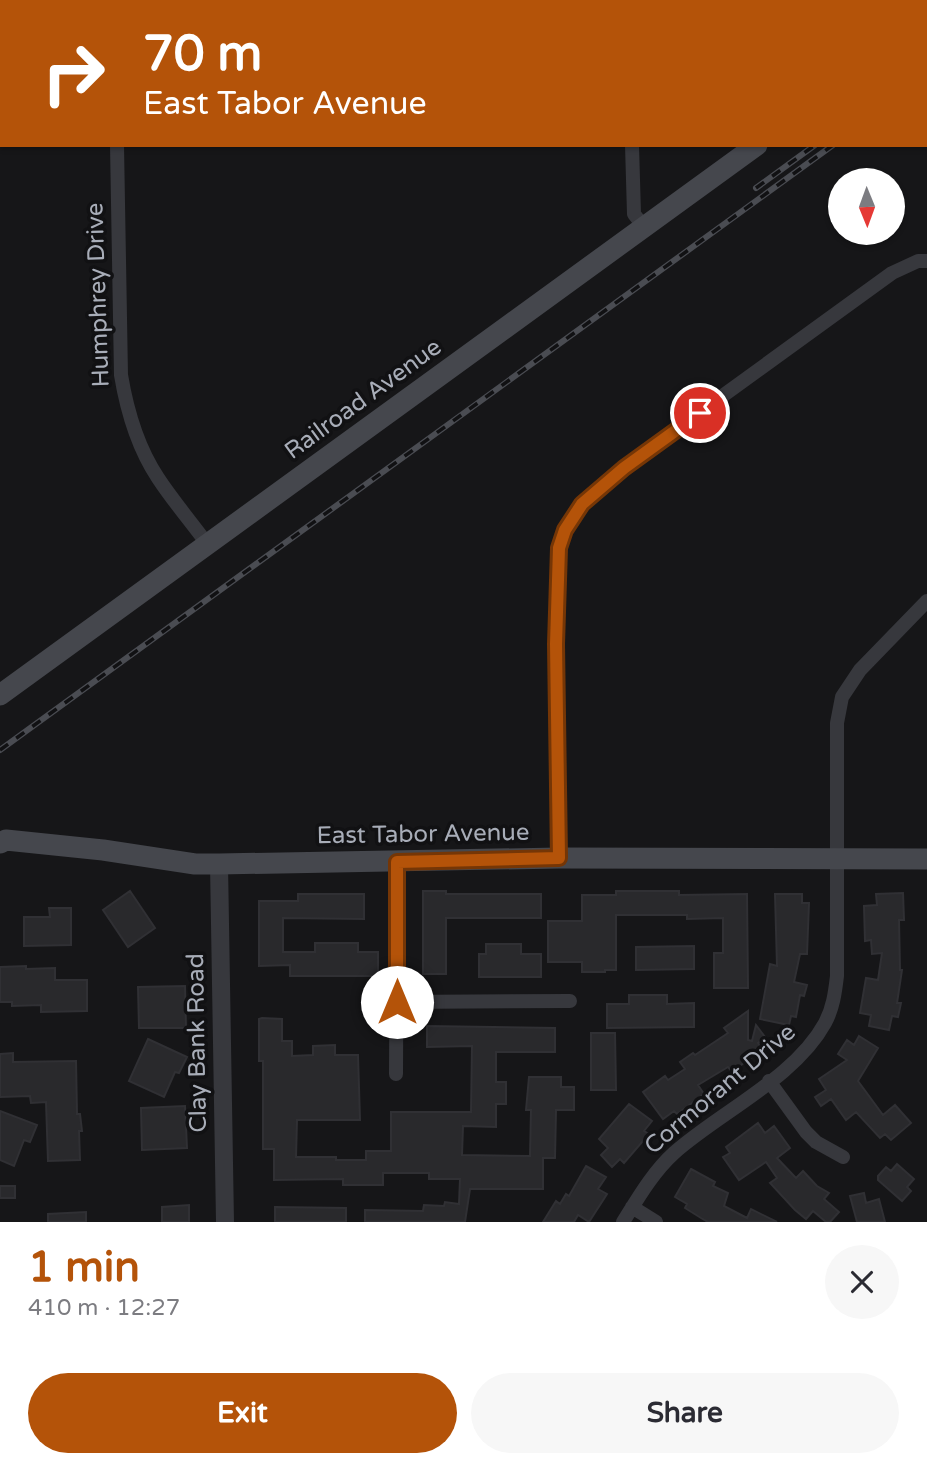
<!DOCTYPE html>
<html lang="en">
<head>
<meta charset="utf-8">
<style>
  body { margin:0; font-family:"Varela Round",sans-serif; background:#f7f7f7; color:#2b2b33; height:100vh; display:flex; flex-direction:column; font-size:26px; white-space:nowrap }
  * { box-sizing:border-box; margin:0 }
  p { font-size:23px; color:#7c7c81 }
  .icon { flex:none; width:38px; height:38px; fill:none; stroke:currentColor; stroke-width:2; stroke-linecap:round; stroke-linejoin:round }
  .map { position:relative; height:1222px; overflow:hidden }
  .details { display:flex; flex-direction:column; background:#fff; flex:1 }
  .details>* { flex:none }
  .banner { position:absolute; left:0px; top:0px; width:928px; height:147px; box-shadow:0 2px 5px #0004; background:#b45309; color:#fff; overflow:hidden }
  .needle { width:46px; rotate:179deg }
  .controls { position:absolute; left:828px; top:168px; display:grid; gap:14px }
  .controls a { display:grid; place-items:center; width:77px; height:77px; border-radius:50%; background:#fff; box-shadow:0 2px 5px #0004; font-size:35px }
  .pin { position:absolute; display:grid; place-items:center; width:60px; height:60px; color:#fff; margin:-30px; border:4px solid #fff; border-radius:50%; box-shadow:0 2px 7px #0007 }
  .me { position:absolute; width:77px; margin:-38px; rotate:0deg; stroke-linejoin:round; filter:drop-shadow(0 0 5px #0008) }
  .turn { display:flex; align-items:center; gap:24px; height:147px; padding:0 28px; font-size:32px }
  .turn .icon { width:91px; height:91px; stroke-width:2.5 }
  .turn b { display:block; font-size:49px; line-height:60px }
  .round { display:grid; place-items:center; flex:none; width:74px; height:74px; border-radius:37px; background:#f7f7f7 }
  .head { display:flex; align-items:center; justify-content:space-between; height:119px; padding:0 28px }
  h1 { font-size:42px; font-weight:700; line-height:52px; color:#b45309 }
  .cta { display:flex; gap:14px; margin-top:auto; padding:14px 28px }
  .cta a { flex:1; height:80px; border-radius:42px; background:#b45309; color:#fff; font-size:28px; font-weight:700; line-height:80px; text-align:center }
  .cta a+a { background:#f7f7f7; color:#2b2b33 }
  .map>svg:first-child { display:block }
  .building { fill:#29292c; stroke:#303034; stroke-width:2 }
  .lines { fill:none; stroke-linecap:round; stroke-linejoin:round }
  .minor { stroke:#37383d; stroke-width:14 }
  .tertiary { stroke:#37383d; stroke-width:18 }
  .secondary { stroke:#45474d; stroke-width:21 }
  .rail-casing { stroke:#4a4c52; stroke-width:6 }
  .rail { stroke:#111113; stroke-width:3.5; stroke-dasharray:10; stroke-linecap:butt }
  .route-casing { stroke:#753606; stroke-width:18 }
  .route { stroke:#b45309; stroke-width:12 }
  .labels { text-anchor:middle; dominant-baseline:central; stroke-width:7; stroke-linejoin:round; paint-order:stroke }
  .street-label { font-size:24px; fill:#a8adb8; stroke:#111113 }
</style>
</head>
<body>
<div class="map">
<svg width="927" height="1222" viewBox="0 0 927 1222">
  <rect width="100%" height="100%" fill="#161618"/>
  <path class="building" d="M 130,891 L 155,928 L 128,947 L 103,910 Z
    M 423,891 L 446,891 L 446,894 L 541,894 L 541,918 L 446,918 L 446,974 L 423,974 Z
    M 616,891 L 679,891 L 679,895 L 747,894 L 748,988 L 714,988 L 714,953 L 723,953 L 723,918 L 687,919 L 687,915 L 616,915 L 616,970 L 605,970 L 605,972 L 582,972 L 582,962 L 548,962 L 548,921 L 582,921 L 582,895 L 616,895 Z
    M 903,893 L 904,920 L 899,920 L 900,970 L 902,970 L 897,1003 L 901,1003 L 898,1017 L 892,1016 L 889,1030 L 869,1026 L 871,1015 L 860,1013 L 866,978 L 878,980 L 882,953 L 872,954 L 871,940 L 865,941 L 864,906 L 877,905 L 876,894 Z
    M 298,894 L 364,894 L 364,919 L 283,918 L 283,952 L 315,952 L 315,943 L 358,943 L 358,952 L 378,952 L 378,976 L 290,976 L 290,965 L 259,966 L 259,901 L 298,901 Z
    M 775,894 L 802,894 L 802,903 L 809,903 L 807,954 L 800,954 L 794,982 L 807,985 L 804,996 L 800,995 L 796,1017 L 791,1016 L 789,1025 L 760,1019 L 770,964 L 777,966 Z
    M 49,908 L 71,908 L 71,945 L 24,946 L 24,917 L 50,917 Z
    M 486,944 L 521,944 L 521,954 L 541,954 L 541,977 L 479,977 L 479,954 L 486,954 Z
    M 694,946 L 694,969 L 636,970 L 636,947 Z
    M 26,966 L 26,969 L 55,968 L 55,980 L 87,980 L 87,1011 L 41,1012 L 41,1005 L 12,1006 L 12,1002 L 0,1002 L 0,967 Z
    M 185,986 L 186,1028 L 139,1028 L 138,987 Z
    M 629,995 L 667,995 L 667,1004 L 694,1003 L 694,1027 L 607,1028 L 607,1004 L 629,1004 Z
    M 748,1011 L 748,1040 L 752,1041 L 756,1025 L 765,1037 L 758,1043 L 762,1049 L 732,1072 L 728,1067 L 698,1085 L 704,1094 L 677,1114 L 674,1111 L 663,1119 L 643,1092 L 665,1076 L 668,1080 L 685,1069 L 680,1062 L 693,1053 L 695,1055 L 728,1033 L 724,1028 Z
    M 262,1018 L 282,1019 L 282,1041 L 292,1041 L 292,1056 L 313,1055 L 313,1046 L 335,1045 L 335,1055 L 358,1055 L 360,1120 L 297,1120 L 296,1157 L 336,1157 L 336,1160 L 366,1160 L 366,1151 L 391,1151 L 391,1112 L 471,1112 L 472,1046 L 427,1047 L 427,1026 L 555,1028 L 555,1052 L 496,1052 L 496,1082 L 506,1082 L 506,1104 L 496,1104 L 496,1127 L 463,1126 L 462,1155 L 530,1156 L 531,1110 L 526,1110 L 529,1077 L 561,1077 L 561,1087 L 574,1087 L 574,1110 L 556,1110 L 555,1158 L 543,1158 L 543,1189 L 470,1189 L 465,1222 L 365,1222 L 365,1210 L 423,1211 L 424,1205 L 444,1206 L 445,1202 L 459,1204 L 460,1179 L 429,1179 L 429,1173 L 383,1173 L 383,1185 L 343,1185 L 343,1179 L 274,1180 L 274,1149 L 263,1149 L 263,1061 L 259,1061 L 259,1019 Z
    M 591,1033 L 615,1033 L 616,1090 L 591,1090 Z
    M 859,1036 L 878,1048 L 858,1081 L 883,1115 L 895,1105 L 911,1123 L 891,1140 L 885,1134 L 880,1138 L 856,1112 L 846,1120 L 831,1099 L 821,1106 L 815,1097 L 826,1090 L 819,1079 L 847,1060 L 838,1054 L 847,1040 L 854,1045 Z
    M 148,1039 L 187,1057 L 179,1073 L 175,1072 L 164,1097 L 129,1081 Z
    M 13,1053 L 13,1062 L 76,1061 L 77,1114 L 80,1114 L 82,1131 L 79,1131 L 80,1160 L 48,1161 L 46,1102 L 31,1103 L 30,1096 L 0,1097 L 0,1054 Z
    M 629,1104 L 652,1121 L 644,1131 L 649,1134 L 624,1163 L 620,1159 L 612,1167 L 601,1155 L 608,1148 L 599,1139 Z
    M 185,1106 L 187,1148 L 142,1150 L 141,1108 Z
    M 0,1111 L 37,1125 L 30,1142 L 24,1140 L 14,1166 L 0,1160 Z
    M 758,1123 L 765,1133 L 774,1126 L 790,1148 L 777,1158 L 796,1178 L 803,1171 L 817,1186 L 829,1193 L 824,1199 L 839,1212 L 830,1222 L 826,1222 L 813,1211 L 806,1219 L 795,1210 L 770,1183 L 777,1178 L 766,1162 L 739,1180 L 723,1157 L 730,1153 L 726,1147 Z
    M 897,1164 L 914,1179 L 907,1187 L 911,1191 L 902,1201 L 878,1180 L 878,1176 L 886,1167 L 891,1171 Z
    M 586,1166 L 606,1177 L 598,1189 L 607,1194 L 589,1222 L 578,1215 L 574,1222 L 543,1222 L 556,1201 L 560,1204 L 566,1194 L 569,1196 Z
    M 691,1169 L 715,1182 L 713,1186 L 728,1193 L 724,1206 L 747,1218 L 751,1209 L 777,1222 L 708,1222 L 701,1218 L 685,1208 L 687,1204 L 675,1197 Z
    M 0,1186 L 15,1186 L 15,1198 L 0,1198 Z
    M 864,1193 L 866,1203 L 879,1199 L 885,1222 L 857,1222 L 850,1196 Z
    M 189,1205 L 189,1222 L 162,1222 L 162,1207 Z
    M 275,1207 L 346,1208 L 346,1222 L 275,1222 Z
    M 86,1212 L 86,1222 L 48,1222 L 48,1214 Z"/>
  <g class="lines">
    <path class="minor" d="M 115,0 L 115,2
      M 628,0 L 628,2
      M 870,0 L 870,2
      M 117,145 L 121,375 C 127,411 138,448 158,478 C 173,501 192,523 208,545
      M 632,145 L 634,214 L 644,227
      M 559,858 L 557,566 L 559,548 L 565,530 L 573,517 L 582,504 L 623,468 L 892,273 L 918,261 L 927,261
      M 397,1002 L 570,1001
      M 396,1074 L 397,862
      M 769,1081 L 806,1132 L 816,1142 L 843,1157
      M 632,1207 L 656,1222
      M 623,1222 C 638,1198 653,1172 674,1153 C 720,1112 795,1078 825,1023 C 833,1008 835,993 837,976 L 837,723 L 842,697 L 860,670 L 927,601"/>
    <path class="tertiary" d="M 219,864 L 225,1222"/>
    <path class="secondary" d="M 926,24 L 927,23
      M 0,695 L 757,145
      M 0,843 L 6,840 L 103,850 L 195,864 L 219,864 L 559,858 L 927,859"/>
    <g class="rail-casing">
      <path id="rail" d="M 926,66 L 927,65
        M 926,78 L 927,78
        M 756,188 L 815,145
        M 0,750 L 833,145"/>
    </g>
    <use href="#rail" class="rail"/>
  </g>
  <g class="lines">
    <g class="route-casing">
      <path id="route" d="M 397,1002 L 397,862 L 559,858 L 556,644 L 559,548 L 565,530 L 582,504 L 624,468 L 700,413"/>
    </g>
    <use href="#route" class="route"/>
  </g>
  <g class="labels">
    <g class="street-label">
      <text transform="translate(98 295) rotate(-92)">Humphrey Drive</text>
      <text transform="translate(363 399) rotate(-36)">Railroad Avenue</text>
      <text transform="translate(423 834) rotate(-1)">East Tabor Avenue</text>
      <text transform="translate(197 1043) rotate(-91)">Clay Bank Road</text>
      <text transform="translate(720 1089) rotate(-40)">Cormorant Drive</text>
    </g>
  </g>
</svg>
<div class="controls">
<a><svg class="needle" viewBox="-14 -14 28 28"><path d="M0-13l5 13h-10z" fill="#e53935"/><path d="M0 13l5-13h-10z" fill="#7c7c81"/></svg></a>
</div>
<div class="pin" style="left:700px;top:413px;background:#d93025"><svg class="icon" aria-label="arrive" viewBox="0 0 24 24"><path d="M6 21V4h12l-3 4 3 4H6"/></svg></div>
<svg class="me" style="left:397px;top:1002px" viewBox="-20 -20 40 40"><circle r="19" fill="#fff"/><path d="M0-13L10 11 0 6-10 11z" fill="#b45309"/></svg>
<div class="banner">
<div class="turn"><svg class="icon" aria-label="right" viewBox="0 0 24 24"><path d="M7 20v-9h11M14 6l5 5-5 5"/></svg><div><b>70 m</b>East Tabor Avenue</div></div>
</div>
</div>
<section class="details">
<div class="head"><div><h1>1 min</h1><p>410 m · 12:27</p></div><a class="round"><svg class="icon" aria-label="close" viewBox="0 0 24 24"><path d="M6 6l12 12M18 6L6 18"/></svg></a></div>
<div class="cta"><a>Exit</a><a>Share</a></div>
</section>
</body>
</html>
